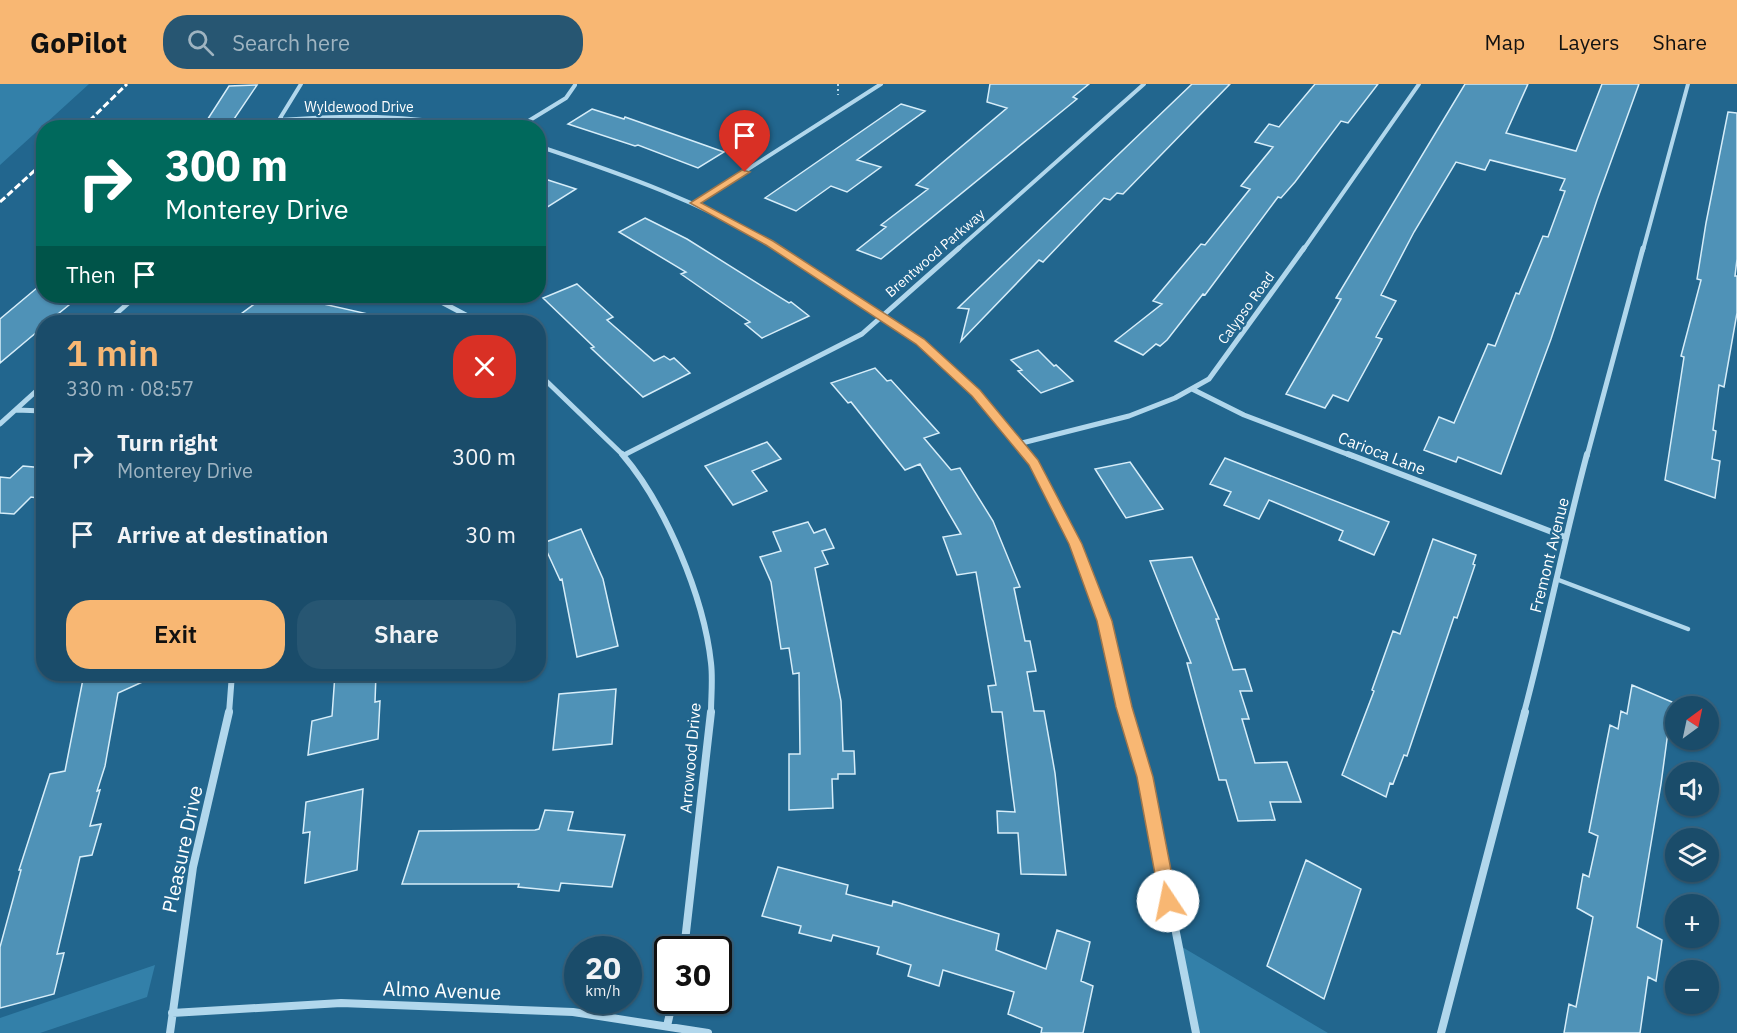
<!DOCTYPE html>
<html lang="en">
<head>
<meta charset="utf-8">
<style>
  body { margin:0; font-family:"IBM Plex Sans",sans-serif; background:#275672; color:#f1f3f6; height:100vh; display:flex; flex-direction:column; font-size:22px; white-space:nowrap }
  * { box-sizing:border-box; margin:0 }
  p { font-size:20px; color:#9fb4c1 }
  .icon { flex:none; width:33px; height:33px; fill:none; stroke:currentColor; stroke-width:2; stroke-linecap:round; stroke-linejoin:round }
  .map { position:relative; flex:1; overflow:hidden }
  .sheet { position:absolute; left:36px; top:231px; width:510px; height:366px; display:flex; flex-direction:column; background:#1a4c6a; border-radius:24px; box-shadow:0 2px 4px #0004,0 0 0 2px #38637e }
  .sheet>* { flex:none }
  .banner { position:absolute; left:36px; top:36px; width:510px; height:183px; border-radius:24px; box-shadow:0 2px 4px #0004,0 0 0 2px #38637e; background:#00695c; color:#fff; overflow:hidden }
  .needle { width:39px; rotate:33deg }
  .fabs { position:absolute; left:1665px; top:612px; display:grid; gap:12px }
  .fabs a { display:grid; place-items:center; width:54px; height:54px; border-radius:50%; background:#1a4c6a; box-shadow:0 2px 4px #0004,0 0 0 2px #38637e; font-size:30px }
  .speed { position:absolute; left:564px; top:852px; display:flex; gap:12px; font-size:30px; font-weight:700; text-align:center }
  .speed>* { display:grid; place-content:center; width:78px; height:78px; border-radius:50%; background:#1a4c6a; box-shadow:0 2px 4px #0004,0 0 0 2px #38637e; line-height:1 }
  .speed small { font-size:15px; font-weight:400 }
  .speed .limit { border:3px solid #111; border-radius:9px; background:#fff; color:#111 }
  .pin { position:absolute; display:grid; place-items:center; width:51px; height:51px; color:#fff; margin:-62px -26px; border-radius:50% 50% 50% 0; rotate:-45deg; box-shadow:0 0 6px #0007 }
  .pin .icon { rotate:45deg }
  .me { position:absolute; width:66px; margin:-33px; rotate:349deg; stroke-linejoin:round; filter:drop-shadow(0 0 4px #0008) }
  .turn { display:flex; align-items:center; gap:21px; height:126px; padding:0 30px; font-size:27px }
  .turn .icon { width:78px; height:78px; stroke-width:2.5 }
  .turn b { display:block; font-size:42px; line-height:51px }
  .then { display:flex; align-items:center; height:57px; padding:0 30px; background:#0003; gap:12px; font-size:22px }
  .round { display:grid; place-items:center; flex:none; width:63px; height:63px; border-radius:24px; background:#275672 }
  .headline { display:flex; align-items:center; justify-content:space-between; height:102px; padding:0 30px }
  h1 { font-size:36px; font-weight:600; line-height:45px; color:#f8b773 }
  .cta { display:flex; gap:12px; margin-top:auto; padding:12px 30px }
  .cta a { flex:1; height:69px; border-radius:24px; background:#f8b773; color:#111; font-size:24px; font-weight:600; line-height:69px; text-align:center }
  .cta a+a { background:#275672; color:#f1f3f6 }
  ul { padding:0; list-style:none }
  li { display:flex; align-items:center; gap:18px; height:78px; padding:0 30px }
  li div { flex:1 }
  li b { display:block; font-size:22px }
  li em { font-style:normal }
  header { display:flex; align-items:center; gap:36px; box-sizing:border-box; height:84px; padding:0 30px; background:#f8b773; color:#111 }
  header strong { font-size:28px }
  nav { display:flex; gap:33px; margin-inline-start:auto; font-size:21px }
  .search { width:420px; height:54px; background:#275672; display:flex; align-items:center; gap:15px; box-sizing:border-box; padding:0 21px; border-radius:24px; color:#9fb4c1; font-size:22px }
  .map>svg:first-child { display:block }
  .green { fill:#3380a9 }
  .building { fill:#4f92b7; stroke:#d6edf9; stroke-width:1.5 }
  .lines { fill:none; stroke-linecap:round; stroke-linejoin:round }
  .path { stroke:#b1d7ec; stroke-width:2; stroke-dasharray:2 3; stroke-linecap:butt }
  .service { stroke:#b1d7ec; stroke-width:4.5 }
  .minor-far3 { stroke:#b1d7ec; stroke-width:4 }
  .minor-far2 { stroke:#b1d7ec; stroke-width:5 }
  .minor-far1 { stroke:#b1d7ec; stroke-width:6 }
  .minor { stroke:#b1d7ec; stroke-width:8 }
  .rail { stroke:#fff; stroke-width:3; stroke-dasharray:7 3; stroke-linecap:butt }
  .route { fill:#f8b773; stroke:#a1774b; stroke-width:1.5 }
  .labels { text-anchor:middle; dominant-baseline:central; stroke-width:4.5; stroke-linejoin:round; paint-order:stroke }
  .far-street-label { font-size:14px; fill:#fff; stroke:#22668e }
  .street-label { font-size:16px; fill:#fff; stroke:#22668e }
  .near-street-label { font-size:20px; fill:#fff; stroke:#22668e }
</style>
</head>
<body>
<header>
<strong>GoPilot</strong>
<div class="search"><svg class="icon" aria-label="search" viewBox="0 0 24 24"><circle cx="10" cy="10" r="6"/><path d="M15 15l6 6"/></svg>Search here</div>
<nav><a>Map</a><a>Layers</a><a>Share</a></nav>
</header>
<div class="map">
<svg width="1737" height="949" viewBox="0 0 1737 949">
  <rect width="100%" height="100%" fill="#22668e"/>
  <path class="green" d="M 0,0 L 89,0 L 0,81 Z
    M 1177,860 L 1328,949 L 1196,949 Z
    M 155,881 L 147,913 L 40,949 L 0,949 L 0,934 Z"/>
  <path class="building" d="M 990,0 L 1089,0 L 1073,13 L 1077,15 L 881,175 L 857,166 L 886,143 L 881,141 L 928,105 L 916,101 L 1007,24 L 987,18 Z
    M 1192,0 L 1230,0 L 1123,110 L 1117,109 L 1110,116 L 1104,114 L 1043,178 L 1039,176 L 961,257 L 969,225 L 958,224 Z
    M 1315,0 L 1378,0 L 1348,39 L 1341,37 L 1295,98 L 1281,114 L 1278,113 L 1205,211 L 1203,210 L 1167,256 L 1160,262 L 1156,260 L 1143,271 L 1115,257 L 1162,220 L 1153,217 L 1201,160 L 1205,161 L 1250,105 L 1241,102 L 1273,63 L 1255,58 L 1269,40 L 1279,43 Z
    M 1465,0 L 1528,0 L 1506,49 L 1576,67 L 1602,0 L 1639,0 L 1597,116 L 1551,255 L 1501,390 L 1458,373 L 1456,378 L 1424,366 L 1439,333 L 1454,339 L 1488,260 L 1495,262 L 1516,209 L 1519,210 L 1543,152 L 1548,153 L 1565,107 L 1560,106 L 1565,95 L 1490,76 L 1485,86 L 1456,78 L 1414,148 L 1381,211 L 1396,217 L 1376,253 L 1382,255 L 1348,317 L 1333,311 L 1325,324 L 1286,310 L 1341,215 L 1336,214 Z
    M 257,1 L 228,44 L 202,44 L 229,2 Z
    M 901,20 L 925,27 L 857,76 L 881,83 L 847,108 L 831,102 L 796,127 L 765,114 Z
    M 592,25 L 624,35 L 625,33 L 724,68 L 698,84 L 638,61 L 635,62 L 568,40 Z
    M 1728,28 L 1737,29 L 1737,175 L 1735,192 L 1737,192 L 1737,229 L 1724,303 L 1719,301 L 1713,346 L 1716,347 L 1712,375 L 1720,377 L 1715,414 L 1665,396 L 1684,273 L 1681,272 L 1701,196 L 1697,195 L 1706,139 Z
    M 548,96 L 576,105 L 538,129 L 538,101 Z
    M 645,134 L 687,155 L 789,219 L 791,218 L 809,232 L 762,254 L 745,240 L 750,238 L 681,190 L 686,188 L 619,148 Z
    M 44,198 L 44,212 L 80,212 L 48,238 L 44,238 L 44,242 L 0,279 L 0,235 Z
    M 577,200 L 613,233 L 607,236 L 654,277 L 664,272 L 670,276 L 674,274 L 690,289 L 643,313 L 591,264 L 594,263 L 543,214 Z
    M 265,212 L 288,212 L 368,230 L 367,238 L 274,238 L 241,230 Z
    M 1038,266 L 1054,282 L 1056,281 L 1073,297 L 1041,309 L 1018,287 L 1022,286 L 1011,276 Z
    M 875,284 L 887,297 L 891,296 L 939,349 L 924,354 L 951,386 L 960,384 L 993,437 L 1020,503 L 1014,504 L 1025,557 L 1030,557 L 1036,587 L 1027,588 L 1034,627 L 1044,627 L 1055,689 L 1066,791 L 1021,790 L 1018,749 L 998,749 L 997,727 L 1015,728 L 1002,628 L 992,628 L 988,602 L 996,601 L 976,488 L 957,491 L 943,453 L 961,450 L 920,380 L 905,386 L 851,318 L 848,319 L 831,299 Z
    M 767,358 L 781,375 L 752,387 L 767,407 L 733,421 L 705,382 Z
    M 1225,374 L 1389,438 L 1374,471 L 1339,456 L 1343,447 L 1269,416 L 1259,435 L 1224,421 L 1231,408 L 1210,400 Z
    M 1130,378 L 1163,425 L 1126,434 L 1095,385 Z
    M 23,382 L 44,384 L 44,415 L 31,413 L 14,430 L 0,429 L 0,393 L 10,394 Z
    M 808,438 L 814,449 L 825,445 L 834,464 L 822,467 L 828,480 L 815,484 L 841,617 L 843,667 L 854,667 L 855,690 L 838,690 L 838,695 L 832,695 L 833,724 L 789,726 L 789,670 L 800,670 L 799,589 L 793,590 L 789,564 L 781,565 L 771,498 L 760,473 L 781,467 L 773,448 Z
    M 581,445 L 603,495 L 618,562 L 577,573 L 562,495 L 560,496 L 543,459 Z
    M 1433,455 L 1476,471 L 1473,480 L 1475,481 L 1457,534 L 1454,533 L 1407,672 L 1404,671 L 1393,700 L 1390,699 L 1386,713 L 1342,691 L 1374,607 L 1372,606 L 1393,547 L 1400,550 Z
    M 1192,473 L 1219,535 L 1216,535 L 1233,586 L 1245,585 L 1252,607 L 1240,607 L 1249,635 L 1242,635 L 1255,679 L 1287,678 L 1301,718 L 1270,718 L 1275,736 L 1238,737 L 1226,696 L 1219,696 L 1187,579 L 1191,579 L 1150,477 Z
    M 84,590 L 160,590 L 118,609 L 105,682 L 97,707 L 100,706 L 90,742 L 101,740 L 92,771 L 80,773 L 57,870 L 64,869 L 54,910 L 0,924 L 0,863 L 21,786 L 19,786 L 50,690 L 65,687 Z
    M 335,590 L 376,590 L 375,618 L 380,617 L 378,655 L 308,671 L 312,637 L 332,632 Z
    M 1632,601 L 1672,618 L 1661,700 L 1637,843 L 1662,856 L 1656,897 L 1648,893 L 1640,949 L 1564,949 L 1569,920 L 1576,923 L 1593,833 L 1577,824 L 1583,790 L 1589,793 L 1598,752 L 1589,748 L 1610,641 L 1618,645 L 1621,627 L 1627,630 Z
    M 616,605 L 612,660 L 553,666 L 559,610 Z
    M 363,705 L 357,786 L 305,799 L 310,748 L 303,749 L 306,718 Z
    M 545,726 L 573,728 L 568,746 L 625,751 L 612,803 L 561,799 L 559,807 L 518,803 L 519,800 L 402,800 L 419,747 L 535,746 L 539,745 Z
    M 1306,776 L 1361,805 L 1324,915 L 1267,882 Z
    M 778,783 L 848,801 L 846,810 L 892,822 L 893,817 L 999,850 L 996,866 L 1046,885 L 1057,846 L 1090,858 L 1081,897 L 1093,902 L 1083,949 L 1041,949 L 1042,944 L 1008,930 L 1014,908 L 943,886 L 939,902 L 908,892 L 911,881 L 877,870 L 879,863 L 833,851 L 831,857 L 799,849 L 801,842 L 762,832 Z"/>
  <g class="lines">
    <path class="path" d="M 838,0 L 838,11"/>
    <path class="service" d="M 1556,495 L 1688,545"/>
    <path class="minor-far3" d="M 279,36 C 345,31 409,30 474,44
      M 274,44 L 301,0
      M 517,44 L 566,14 L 575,1
      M 538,62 C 622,90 705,119 780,166
      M 695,119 L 881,0
      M 957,166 L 1144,0
      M 1303,166 L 1419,0
      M 1643,166 L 1688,0"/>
    <path class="minor-far2" d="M 778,164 L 920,257 L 976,309 L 1028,372
      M 430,212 L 479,238
      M 107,238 L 136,212
      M 538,289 L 624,372
      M 1192,305 L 1244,331 L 1352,372
      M 16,326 L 44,327
      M 0,340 L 44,300
      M 1018,360 L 1129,332 L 1175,314 L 1209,295 L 1304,164
      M 624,371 L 862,250 L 959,164
      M 1587,372 L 1643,164"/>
    <path class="minor-far1" d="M 622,370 C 665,420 704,513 711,579 C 713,595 711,613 711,629
      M 1027,370 L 1034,379 L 1076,460 L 1104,537 L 1126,629
      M 1348,370 L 1565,453
      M 229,629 L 232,590
      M 1524,629 C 1547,543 1564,456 1587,370"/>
    <path class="minor" d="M 1125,628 L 1145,693 L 1196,949
      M 684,866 L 711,628
      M 172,929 L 341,919 L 573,928 L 708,949
      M 667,942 L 673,916
      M 170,949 L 193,783 L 229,628
      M 1441,949 L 1525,628"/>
    <path class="rail" d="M 82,44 L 127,0
      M 0,118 L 44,78"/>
  </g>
  <path class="route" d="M 742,86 L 750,88 L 701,119 L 773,157 L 924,255 L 980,306 L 1038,376 L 1082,460 L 1112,537 L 1132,623 L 1153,693 L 1177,817 L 1175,823 L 1168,826 L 1162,823 L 1160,817 L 1137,693 L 1116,623 L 1097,537 L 1069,460 L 1029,381 L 972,312 L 916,260 L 766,161 L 690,119 Z"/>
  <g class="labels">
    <g class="far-street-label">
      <text x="359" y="23">Wyldewood Drive</text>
      <text transform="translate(935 169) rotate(-41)">Brentwood Parkway</text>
      <text transform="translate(1246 224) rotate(-54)">Calypso Road</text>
    </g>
    <g class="street-label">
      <text transform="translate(1382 369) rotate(21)">Carioca Lane</text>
      <text transform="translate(1549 471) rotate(-76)">Fremont Avenue</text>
      <text transform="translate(690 674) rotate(-85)">Arrowood Drive</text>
    </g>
    <g class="near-street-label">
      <text transform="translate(182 765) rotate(-78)">Pleasure Drive</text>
      <text transform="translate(442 906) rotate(2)">Almo Avenue</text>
    </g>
  </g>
</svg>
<div class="fabs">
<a><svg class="needle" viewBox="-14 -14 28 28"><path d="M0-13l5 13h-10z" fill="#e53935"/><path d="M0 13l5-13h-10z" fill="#9fb4c1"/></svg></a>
<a><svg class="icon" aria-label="sound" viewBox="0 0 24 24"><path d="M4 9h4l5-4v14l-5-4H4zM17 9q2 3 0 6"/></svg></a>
<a><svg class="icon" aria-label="layers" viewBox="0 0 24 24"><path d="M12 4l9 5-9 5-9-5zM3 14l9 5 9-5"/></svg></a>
<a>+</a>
<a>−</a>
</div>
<div class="speed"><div>20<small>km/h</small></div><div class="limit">30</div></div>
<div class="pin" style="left:745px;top:88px;background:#d93025"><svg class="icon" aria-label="arrive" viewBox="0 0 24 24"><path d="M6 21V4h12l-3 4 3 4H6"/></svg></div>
<svg class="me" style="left:1168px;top:817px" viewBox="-20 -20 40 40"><circle r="19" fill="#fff"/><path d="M0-13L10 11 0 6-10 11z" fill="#f8b773"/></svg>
<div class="banner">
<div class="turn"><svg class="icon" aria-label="right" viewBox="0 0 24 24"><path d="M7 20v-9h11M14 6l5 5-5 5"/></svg><div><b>300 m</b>Monterey Drive</div></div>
<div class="then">Then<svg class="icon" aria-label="arrive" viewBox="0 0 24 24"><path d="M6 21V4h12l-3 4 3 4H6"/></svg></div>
</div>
<section class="sheet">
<div class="headline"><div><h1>1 min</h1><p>330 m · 08:57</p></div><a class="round" style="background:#d93025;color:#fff"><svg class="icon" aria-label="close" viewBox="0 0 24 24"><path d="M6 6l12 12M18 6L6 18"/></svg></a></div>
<ul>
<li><svg class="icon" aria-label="right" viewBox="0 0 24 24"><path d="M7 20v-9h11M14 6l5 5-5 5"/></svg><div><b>Turn right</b><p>Monterey Drive</p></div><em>300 m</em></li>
<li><svg class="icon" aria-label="arrive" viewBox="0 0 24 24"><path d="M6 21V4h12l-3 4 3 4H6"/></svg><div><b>Arrive at destination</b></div><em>30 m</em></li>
</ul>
<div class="cta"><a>Exit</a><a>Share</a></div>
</section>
</div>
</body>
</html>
